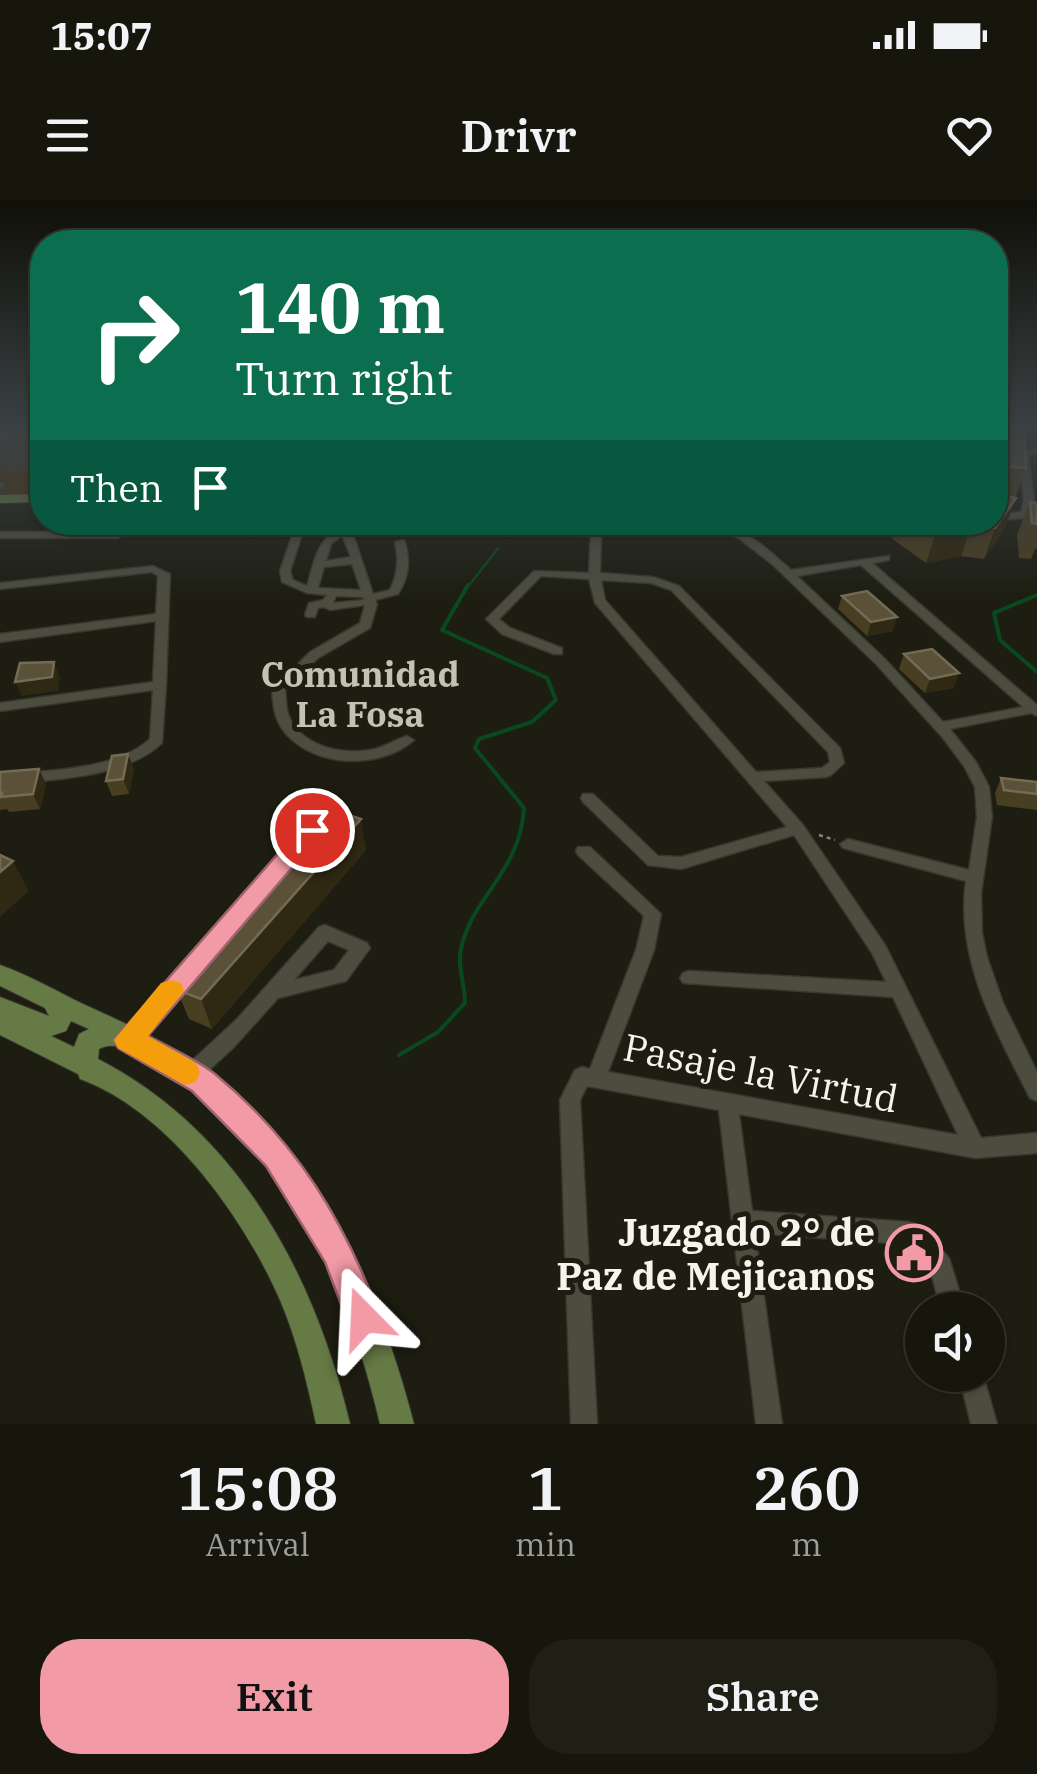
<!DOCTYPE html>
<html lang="en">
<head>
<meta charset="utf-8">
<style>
  body { margin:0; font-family:"IBM Plex Serif",serif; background:#1f1f16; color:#f1f3f6; height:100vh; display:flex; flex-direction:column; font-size:38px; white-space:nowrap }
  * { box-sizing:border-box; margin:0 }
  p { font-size:32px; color:#9e9f9d }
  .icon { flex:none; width:55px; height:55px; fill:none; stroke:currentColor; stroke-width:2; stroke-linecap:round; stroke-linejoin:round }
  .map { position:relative; height:1224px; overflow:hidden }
  .drawer { display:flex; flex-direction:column; background:#16160d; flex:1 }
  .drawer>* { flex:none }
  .guide { position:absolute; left:30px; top:30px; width:978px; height:305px; border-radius:40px; box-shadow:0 2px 8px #0004,0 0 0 2px #35352e; background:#0b6e4f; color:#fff; overflow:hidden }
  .buttons { position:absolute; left:905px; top:1092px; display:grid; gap:20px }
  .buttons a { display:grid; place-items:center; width:100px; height:100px; border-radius:50%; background:#16160d; box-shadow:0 2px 8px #0004,0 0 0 2px #35352e; font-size:50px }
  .pin { position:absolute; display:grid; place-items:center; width:85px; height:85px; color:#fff; margin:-42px; border:5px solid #fff; border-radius:50%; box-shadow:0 2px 10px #0007 }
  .me { position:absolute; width:110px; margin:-55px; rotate:339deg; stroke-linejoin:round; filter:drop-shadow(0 0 8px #0008) }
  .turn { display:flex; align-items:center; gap:35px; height:210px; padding:0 40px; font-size:45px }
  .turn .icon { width:130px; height:130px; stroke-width:2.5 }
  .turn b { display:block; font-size:70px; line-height:85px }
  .then { display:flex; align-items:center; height:95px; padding:0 40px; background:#0003; gap:20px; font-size:38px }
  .eta { display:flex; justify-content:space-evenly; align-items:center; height:170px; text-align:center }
  .eta b { font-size:60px; font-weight:600; line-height:70px }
  .primary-button { display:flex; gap:20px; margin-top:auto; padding:20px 40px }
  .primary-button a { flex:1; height:115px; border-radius:40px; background:#f39aa7; color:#111; font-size:40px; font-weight:600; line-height:115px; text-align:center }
  .primary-button a+a { background:#1f1f16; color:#f1f3f6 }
  .status { display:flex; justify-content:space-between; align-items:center; height:70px; padding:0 50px; background:#16160d; direction:ltr }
  .status svg { height:28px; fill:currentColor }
  header { display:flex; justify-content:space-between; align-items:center; height:130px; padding:0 40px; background:#16160d; font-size:45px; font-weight:600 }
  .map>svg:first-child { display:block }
  .green { fill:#513206 }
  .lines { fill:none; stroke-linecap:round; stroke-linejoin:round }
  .stream-far1 { stroke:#0a491d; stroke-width:2.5 }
  .stream { stroke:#0a491d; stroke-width:4 }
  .minor-casing { stroke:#373730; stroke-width:3 }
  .major-casing { stroke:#373730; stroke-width:2 }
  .path { stroke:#86867c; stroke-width:2.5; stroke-dasharray:4 4; stroke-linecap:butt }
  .minor { fill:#4d4d3f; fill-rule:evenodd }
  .major { fill:#657a44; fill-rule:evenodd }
  .wall { fill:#483e22 }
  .shaded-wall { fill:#2f2812 }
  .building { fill:#5b5138; stroke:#736b54; stroke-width:2.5 }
  .route { fill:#f39aa7; stroke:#9e646d; stroke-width:2.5 }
  .slow { fill:#f59e0b }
  .labels { text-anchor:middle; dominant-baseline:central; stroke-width:10; stroke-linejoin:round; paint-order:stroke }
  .neighbourhood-label { font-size:35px; font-weight:bold; fill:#c2c3b3; stroke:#1d1d11 }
  .near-street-label { font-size:38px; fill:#f5f5ed; stroke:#1d1d11 }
  .near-poi-label { font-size:38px; font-weight:bold; fill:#f5f5ed; stroke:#1d1d11; text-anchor:end }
</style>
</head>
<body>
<div class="status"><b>15:07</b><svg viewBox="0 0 49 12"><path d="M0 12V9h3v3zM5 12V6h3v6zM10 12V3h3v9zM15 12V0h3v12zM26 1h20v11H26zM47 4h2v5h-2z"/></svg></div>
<header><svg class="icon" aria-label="menu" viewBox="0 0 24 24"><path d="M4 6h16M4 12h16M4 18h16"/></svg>Drivr<svg class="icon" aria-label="heart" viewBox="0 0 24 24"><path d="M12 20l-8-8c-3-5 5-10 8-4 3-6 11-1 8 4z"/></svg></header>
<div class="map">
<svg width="1037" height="1224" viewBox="0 0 1037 1224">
  <rect width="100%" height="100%" fill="#1d1d11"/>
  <path class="green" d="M 0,228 L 42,228 L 42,295 L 0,296 Z"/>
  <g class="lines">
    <path class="stream-far1" d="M 467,388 L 498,348"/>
    <path class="stream" d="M 1037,395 L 994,413 L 1000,440 L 1037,472
      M 399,855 L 438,832 L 465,803 C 465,785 457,766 461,749 C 472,696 520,673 524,608 L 475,548 L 479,539 L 532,522 L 556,500 L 547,478 L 442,430 L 468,385"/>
    <g class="minor-casing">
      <path id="minor" d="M 1037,247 L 1037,253 L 1028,255 L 1034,300 L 1030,315 L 1025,318 L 995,320 L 995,314 L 1021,312 L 1024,300 L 1018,254 Z
        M 0,281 L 5,284 L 3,287 L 0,288 Z
        M 244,322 L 281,322 L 352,331 L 373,394 L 390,390 C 398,374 399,359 395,342 L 404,340 C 411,359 409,377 398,394 L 375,400 L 377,404 L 370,428 L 318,458 L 285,491 C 286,498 286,507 288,514 C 300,546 340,555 370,550 C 384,548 394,540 407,536 L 414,540 C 381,569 318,568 287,535 C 275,522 273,507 272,490 L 310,452 L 360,423 L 365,405 L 330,410 L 324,407 L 318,408 L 315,417 L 307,417 L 305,415 L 309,403 L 323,400 L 327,395 L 307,393 L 282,382 L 280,371 L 294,330 ZM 303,331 L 331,334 C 315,347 313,367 307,386 L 293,380 L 290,371 ZM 342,335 L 351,357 L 326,361 L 331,344 ZM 352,364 L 361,390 L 318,388 L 324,367 ZM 336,396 L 363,397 L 364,400 L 333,403 Z
        M 703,322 C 740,322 765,347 791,370 L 889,356 L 889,360 L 872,363 L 1037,505 L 1037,516 L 1031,513 L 950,529 L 976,562 L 989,587 L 992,617 L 981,693 L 982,733 L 987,757 L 1003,803 L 1037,872 L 1037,901 L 1030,898 C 996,831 955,759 966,681 L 843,648 L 840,644 L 848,639 L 969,670 L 977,617 L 975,587 L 964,566 L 943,538 L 876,464 L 773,365 L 740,339 ZM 861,365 L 1023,507 L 943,522 L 885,459 L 797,376 Z
        M 596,330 L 601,333 L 600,373 L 653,377 L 679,386 L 840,548 L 844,563 L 831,575 L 826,577 L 764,581 L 803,625 L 885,745 L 981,938 L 1037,933 L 1037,953 L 975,958 L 739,914 L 752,1011 L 909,1022 L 917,1025 L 949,1058 L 965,1110 L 941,1110 L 931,1072 L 904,1044 L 755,1033 L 782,1224 L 756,1224 L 719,910 L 587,886 L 580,900 L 597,1224 L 571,1224 L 560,900 L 575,870 L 582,867 L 590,869 L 636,750 L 644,716 L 578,655 L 576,651 L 578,647 L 590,647 L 661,714 L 654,750 L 608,872 L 958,935 L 893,797 L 683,783 L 680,778 L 683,773 L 689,771 L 886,782 L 872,753 L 794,635 L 681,669 L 648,665 L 583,602 L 581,598 L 583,594 L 593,594 L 658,656 L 681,657 L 787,627 L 595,403 L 589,379 L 541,376 L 499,419 L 510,428 L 562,448 L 562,454 L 554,454 L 502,434 L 486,419 L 534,371 L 589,373 L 591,333 ZM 601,380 L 651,383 L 671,390 L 828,552 L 830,562 L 822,568 L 756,572 L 605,400 Z
        M 0,332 L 118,332 L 123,335 L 118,338 L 0,338 Z
        M 153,366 L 170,374 L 166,485 L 162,543 C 124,579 50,579 0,585 L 0,575 C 46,570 115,571 150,539 L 153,490 L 0,511 L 0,503 L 153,482 L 156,421 L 0,442 L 0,434 L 156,414 L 158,376 L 152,372 L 0,389 L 0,383 Z
        M 312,624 L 317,625 L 320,629 L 317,633 L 298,657 L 286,657 L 284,653 L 286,649 L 307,625 Z
        M 325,725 L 367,743 L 370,748 L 346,781 L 278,798 L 233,848 L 197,881 L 190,884 L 183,881 L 180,875 L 183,869 L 237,819 L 319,727 ZM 328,741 L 349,750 L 334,770 L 294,780 Z
        M 191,761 L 197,763 L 200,768 L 197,773 L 135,845 L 128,847 L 121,845 L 119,839 L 121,833 L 185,763 Z
        M 959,1175 L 983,1175 L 997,1224 L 971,1224 Z"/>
    </g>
    <g class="major-casing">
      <path id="major" d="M 42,294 L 42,302 L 0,303 L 0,295 Z
        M 361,322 L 463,322 L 596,329 L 627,322 L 655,322 L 596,337 L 367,326 Z
        M 0,765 C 29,775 56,791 83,804 C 127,824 172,844 211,873 C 322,957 380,1093 414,1224 L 380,1224 C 348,1087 285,944 161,868 C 143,857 119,838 99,849 L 98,859 C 239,931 315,1076 350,1224 L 316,1224 C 307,1182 297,1140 280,1100 C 243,1016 168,911 80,879 L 78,874 L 0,835 L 0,797 L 49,816 L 45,808 L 0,786 ZM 71,821 L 89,829 L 79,834 L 74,847 L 51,836 L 66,831 Z"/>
    </g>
    <path class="path" d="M 819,635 L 835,640"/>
    <use href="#minor" class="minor"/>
    <use href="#major" class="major"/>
  </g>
  <path class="wall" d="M 0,228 L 42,228 L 42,271 L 12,273 L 0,260 Z
    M 995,228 L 1026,268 L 1016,296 L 995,293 Z
    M 1030,302 L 1037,303 L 1037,349 L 1035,349 L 1031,359 L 1019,358 L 1017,335 Z
    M 896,322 L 995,322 L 1005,328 L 984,359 L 961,356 L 926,363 L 891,338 Z
    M 842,396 L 893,431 L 867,436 L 838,409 Z
    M 904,454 L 954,488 L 925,493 L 899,469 Z
    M 128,554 L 134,569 L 129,594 L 112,596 L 106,581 Z
    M 39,569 L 46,584 L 40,609 L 9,612 L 7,609 L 0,610 L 0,572 Z
    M 1001,578 L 1037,582 L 1037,610 L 997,605 L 995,593 Z
    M 366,650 L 212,829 L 189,819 L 177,790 Z"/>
  <path class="shaded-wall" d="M 1016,298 L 1005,328 L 984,359 L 995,328 Z
    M 972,325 L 961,356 L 926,363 L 936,332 Z
    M 897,417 L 893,431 L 867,436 L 871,422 Z
    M 54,462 L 60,477 L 58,491 L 22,496 L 15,482 Z
    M 959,473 L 954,488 L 925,493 L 930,479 Z
    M 128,554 L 134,569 L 129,594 L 123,579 Z
    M 39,569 L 46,584 L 40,609 L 33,594 Z
    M 361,619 L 366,650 L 212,829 L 201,799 Z
    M 13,661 L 29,691 L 0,717 L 0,672 Z"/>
  <path class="building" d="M 0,228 L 42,228 L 42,235 L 0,238 Z
    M 995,228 L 1024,228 L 1026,268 L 998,265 L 998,274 L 995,273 Z
    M 995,293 L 1016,298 L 995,328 L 972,325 L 936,332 L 922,322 L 995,322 Z
    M 1030,302 L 1037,303 L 1037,324 L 1032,323 Z
    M 867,391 L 897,417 L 871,422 L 842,396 Z
    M 932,449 L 959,473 L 930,479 L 904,454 Z
    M 54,462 L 52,477 L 15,482 L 20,463 Z
    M 128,554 L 123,579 L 106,581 L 112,556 Z
    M 39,569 L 33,594 L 1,597 L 2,593 L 0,594 L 0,572 Z
    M 1001,578 L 1037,582 L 1037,594 L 1004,590 Z
    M 331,609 L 361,619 L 201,799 L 177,790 L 177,776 Z
    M 0,655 L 13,661 L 0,672 Z"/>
  <linearGradient id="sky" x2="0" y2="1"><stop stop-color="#101009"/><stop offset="0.57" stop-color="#3a4043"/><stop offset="1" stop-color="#3a4043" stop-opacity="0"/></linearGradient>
  <rect width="1037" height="399" fill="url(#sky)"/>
  <path class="route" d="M 312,621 L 324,630 L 320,635 L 148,836 C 170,848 196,859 215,874 C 298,943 343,1019 381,1118 L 376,1131 L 364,1136 L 351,1131 L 325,1062 L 266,966 L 192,891 L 118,848 L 114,840 L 304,624 Z"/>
  <path class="slow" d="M 171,780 L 181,783 L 184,791 L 148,836 L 196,863 L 200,872 L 196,882 L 185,885 L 118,848 L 114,840 L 161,783 Z"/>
  <defs>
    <g id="civic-ring" transform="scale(2.875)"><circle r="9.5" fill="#1d1d11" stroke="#f39aa7" stroke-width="1.5"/><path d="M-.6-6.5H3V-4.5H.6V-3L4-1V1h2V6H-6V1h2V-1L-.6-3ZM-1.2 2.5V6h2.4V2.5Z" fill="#f39aa7"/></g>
  </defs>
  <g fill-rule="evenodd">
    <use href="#civic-ring" x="914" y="1053"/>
  </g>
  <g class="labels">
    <g class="neighbourhood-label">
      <text x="360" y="474">Comunidad<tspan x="360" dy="40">La Fosa</tspan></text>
    </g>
    <g class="near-street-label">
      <text transform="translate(761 872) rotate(11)">Pasaje la Virtud</text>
    </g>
    <g class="near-poi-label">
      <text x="875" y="1031">Juzgado 2° de<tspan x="875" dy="44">Paz de Mejicanos</tspan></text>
    </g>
  </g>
</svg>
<div class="buttons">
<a><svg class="icon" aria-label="sound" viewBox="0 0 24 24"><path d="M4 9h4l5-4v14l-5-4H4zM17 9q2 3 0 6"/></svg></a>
</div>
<div class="pin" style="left:312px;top:630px;background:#d93025"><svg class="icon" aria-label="arrive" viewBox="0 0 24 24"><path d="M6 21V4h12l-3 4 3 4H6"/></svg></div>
<svg class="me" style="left:364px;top:1118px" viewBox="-20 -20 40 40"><path d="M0-17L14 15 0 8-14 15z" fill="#f39aa7" stroke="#fff" stroke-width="4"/></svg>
<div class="guide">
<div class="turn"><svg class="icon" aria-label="right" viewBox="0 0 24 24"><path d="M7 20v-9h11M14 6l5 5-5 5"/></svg><div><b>140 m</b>Turn right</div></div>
<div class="then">Then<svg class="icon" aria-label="arrive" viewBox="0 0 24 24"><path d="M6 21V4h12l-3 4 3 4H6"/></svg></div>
</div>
</div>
<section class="drawer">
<div class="eta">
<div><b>15:08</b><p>Arrival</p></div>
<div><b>1</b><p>min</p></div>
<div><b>260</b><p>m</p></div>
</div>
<div class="primary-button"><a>Exit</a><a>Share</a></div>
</section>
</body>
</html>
